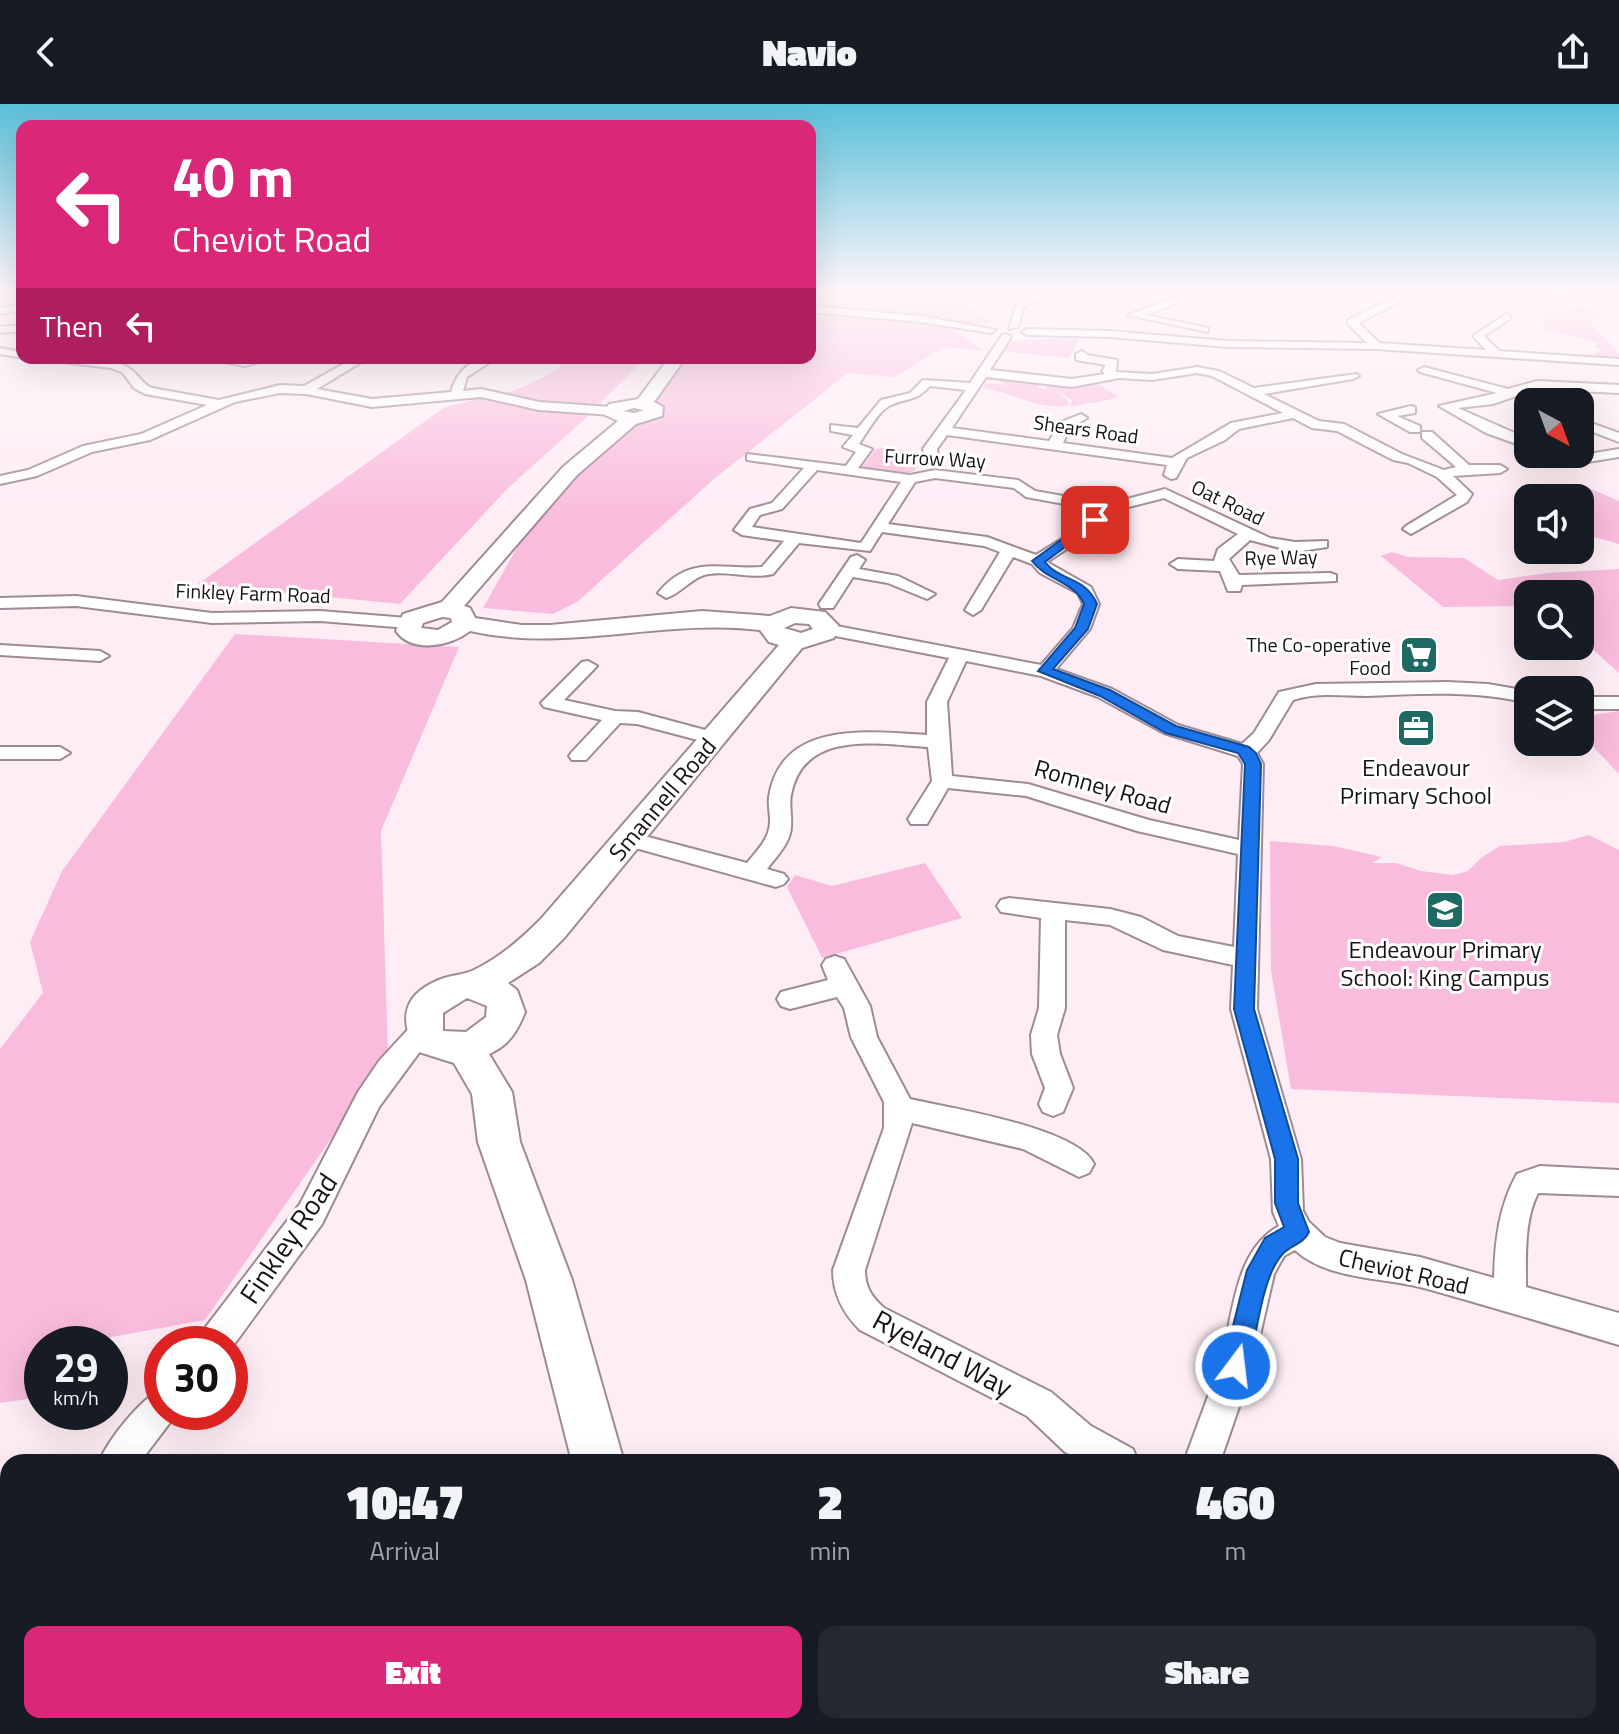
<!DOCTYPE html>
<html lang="en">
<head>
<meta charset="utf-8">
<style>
  body { margin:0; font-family:"Titillium Web",sans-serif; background:#242831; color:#f1f3f6; height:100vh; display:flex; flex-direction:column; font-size:30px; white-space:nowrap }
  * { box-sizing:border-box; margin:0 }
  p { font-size:26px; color:#9ea1a6 }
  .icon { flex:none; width:44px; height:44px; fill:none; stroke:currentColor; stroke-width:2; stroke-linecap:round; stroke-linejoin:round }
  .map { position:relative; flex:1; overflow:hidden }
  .drawer { position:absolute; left:0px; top:1350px; width:1620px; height:280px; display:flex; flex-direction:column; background:#171b24; border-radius:24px 24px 0 0; box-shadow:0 8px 32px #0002 }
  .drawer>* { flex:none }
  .banner { position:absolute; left:16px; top:16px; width:800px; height:244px; border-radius:16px; box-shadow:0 8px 32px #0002; background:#db2777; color:#fff; overflow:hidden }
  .needle { width:52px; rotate:139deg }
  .fabs { position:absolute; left:1514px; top:284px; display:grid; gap:16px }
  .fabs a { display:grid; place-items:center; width:80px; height:80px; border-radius:16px; background:#171b24; box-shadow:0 8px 32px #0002; font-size:40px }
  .speed { position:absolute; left:24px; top:1222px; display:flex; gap:16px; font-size:40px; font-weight:700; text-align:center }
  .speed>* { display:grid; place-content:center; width:104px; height:104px; border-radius:50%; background:#171b24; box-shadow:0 8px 32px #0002; line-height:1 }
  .speed small { font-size:20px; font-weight:400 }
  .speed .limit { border:12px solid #d22; background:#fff; color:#111 }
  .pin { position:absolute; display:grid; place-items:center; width:68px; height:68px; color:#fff; margin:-34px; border-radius:16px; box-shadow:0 4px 12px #0006 }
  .me { position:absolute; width:88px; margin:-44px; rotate:15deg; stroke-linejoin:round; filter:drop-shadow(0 0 6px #0008) }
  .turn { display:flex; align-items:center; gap:28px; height:168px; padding:0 24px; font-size:36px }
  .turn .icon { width:104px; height:104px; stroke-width:2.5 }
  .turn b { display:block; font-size:56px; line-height:68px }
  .then { display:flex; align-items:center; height:76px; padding:0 24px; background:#0003; gap:16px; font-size:30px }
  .eta { display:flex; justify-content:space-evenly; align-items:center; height:136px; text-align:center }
  .eta b { font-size:48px; font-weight:800; line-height:56px }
  .cta { display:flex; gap:16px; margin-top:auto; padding:16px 24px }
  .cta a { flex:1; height:92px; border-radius:16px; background:#db2777; color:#fff; font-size:32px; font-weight:800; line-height:92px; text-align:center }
  .cta a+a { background:#242831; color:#f1f3f6 }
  header { display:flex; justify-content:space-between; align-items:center; height:104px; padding:0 24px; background:#171b24; font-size:36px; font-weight:800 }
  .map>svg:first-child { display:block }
  .green { fill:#f9bcdc }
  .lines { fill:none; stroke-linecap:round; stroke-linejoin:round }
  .street-casing { stroke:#9e8a94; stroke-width:4 }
  .secondary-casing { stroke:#9e8a94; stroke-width:4 }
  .street { fill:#fff; fill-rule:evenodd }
  .secondary { fill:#fff; fill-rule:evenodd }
  .rail { stroke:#6b6065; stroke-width:3; stroke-dasharray:2 4; stroke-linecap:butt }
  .route { fill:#1a73e8; stroke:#114b97; stroke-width:2 }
  .labels { text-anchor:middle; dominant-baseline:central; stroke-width:6; stroke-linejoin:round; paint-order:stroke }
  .far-street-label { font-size:20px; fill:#191215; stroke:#fff }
  .far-poi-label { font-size:20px; fill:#191215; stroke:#fff; text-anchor:end }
  .poi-label { font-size:24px; fill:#191215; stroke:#fff }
  .street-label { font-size:24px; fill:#191215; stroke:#fff }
  .near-street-label { font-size:28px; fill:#191215; stroke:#fff }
</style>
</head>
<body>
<header><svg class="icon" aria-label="back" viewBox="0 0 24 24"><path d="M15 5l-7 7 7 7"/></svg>Navio<svg class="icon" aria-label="share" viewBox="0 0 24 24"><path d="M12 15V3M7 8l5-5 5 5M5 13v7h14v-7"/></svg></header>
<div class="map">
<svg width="1619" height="1630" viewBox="0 0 1619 1630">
  <rect width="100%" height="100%" fill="#ffedf6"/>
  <path class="green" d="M 810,189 L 959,189 L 952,196 L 968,200 L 991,218 L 975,220 L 810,200 Z
    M 1262,189 L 1334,189 L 1309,203 L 1265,194 Z
    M 1576,202 L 1603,209 L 1589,218 L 1619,250 L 1619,255 L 1589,253 L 1601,246 L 1594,243 L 1599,239 L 1544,226 L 1547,224 L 1541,222 L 1545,219 L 1540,218 L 1544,214 L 1537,213 C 1551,204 1563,211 1576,202 Z
    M 810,207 L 943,220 L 985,247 L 944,243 L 894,273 L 848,269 L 714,375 L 577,498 L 553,510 L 483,504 L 536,410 L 599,342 L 653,309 L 650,299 L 682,254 L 810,254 Z
    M 1063,234 L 1080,235 L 1069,254 L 1002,247 L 1014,237 Z
    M 572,254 L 645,254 L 587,313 L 507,385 L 400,500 L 198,480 L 445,303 L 516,286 L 546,272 Z
    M 1000,274 L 1041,279 L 1037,284 L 1047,285 L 1044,279 L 1074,282 L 1096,279 L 1118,292 C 1109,298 1083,299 1070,303 L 1072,296 L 1053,285 L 1068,296 L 1069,301 C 1042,308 1010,287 982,284 L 986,279 L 1006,281 L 999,277 Z
    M 881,344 L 918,348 L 924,352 L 914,367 L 908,369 L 862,363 L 876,345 Z
    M 1587,383 L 1619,397 L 1619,440 L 1580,429 L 1580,394 L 1533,394 Z
    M 1392,448 L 1408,453 L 1464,454 L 1498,476 L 1548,469 L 1619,465 L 1619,569 L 1580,534 L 1580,490 L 1528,490 L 1528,502 L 1443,503 L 1381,452 Z
    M 235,530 L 459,543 L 381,727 L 388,953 L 205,1216 L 106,1234 L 102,1240 L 42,1240 L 42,1293 L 0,1299 L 0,945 L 43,889 L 30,838 L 62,767 Z
    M 1619,607 L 1619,670 L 1580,629 L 1580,613 Z
    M 1589,731 L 1619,746 L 1619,999 L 1291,985 L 1271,866 L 1270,737 L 1333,742 L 1382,753 L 1372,759 L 1396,759 L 1421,767 L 1453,771 L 1468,767 L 1482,753 L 1500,742 L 1564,738 Z
    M 925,759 L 962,814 L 822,854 L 787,783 L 795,771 L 832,782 Z"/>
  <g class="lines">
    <g class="street-casing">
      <path id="street" d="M 1042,189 L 1056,189 L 1024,202 L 1018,223 L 1009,225 L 1017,198 Z
        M 1565,189 L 1575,189 L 1568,196 L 1563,193 Z
        M 1401,190 L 1404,195 L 1359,219 L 1379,239 L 1486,246 L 1473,232 L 1506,210 L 1510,211 L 1510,215 L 1484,232 L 1499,247 L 1619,255 L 1619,261 L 1376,245 L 1228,243 L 1109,233 L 1027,231 L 1022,228 L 1027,225 L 1109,227 L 1228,237 L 1367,239 L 1348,220 L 1348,216 Z
        M 1174,194 L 1177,199 L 1146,211 L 1208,224 L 1208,228 L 1128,211 Z
        M 22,201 L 22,207 L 0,210 L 0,204 Z
        M 810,202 L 921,212 L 996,226 L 991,229 L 921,218 L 810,208 Z
        M 22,221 L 22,227 L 0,229 L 0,223 Z
        M 1006,230 L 1011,233 L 990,266 L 1072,275 L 1105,270 L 1102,267 L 1106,261 L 1076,256 L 1076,250 L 1082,247 L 1087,251 L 1117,256 L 1116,268 L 1152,270 L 1197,263 L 1219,267 L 1254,284 L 1357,270 L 1359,272 L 1353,275 L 1264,290 L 1319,317 L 1344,320 L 1402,350 L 1444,366 L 1456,363 L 1422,334 L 1422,328 L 1432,328 L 1469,361 L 1500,361 L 1507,365 L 1500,369 L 1453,372 L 1472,390 L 1467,398 L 1411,430 L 1403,425 L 1406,422 L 1457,391 L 1437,373 L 1408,359 L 1393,356 L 1337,327 L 1312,324 L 1293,314 L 1239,325 L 1225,336 L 1187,354 L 1176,374 L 1171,375 L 1164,371 L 1167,361 L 947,331 L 937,345 L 938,352 L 931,356 L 926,355 L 923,345 L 966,286 L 930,282 C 915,298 909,293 891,301 C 878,307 867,329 859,340 L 872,345 L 858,364 L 910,371 L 935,366 L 1018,376 L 1035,387 L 1108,400 L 1165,385 L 1270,434 L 1295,438 L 1327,437 L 1327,443 L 1295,448 L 1250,436 L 1229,455 L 1239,471 L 1330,469 L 1336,471 L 1336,477 L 1242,481 L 1240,487 L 1228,487 L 1220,467 L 1178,465 L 1170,460 L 1178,455 L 1214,457 L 1218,445 L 1238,430 L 1164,394 L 1113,407 L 1083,434 L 1047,458 L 1091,483 L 1099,500 L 1090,525 L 1056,565 L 1112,585 L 1178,621 L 1242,640 L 1254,629 L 1279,588 L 1316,580 L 1447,578 L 1488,580 L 1528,587 L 1528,599 C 1474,586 1422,590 1367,592 C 1342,592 1317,588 1293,596 L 1269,636 L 1257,649 L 1263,660 L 1257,905 L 1301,1055 L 1303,1107 L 1309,1118 L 1325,1133 L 1340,1139 L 1420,1153 L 1494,1174 C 1495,1137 1499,1102 1517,1070 L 1540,1062 L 1619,1066 L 1619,1092 L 1538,1089 C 1524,1116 1526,1152 1526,1183 L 1619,1209 L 1619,1241 C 1554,1222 1489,1202 1424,1184 C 1383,1173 1327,1176 1295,1146 L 1284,1152 L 1274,1170 L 1253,1262 L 1220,1358 L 1184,1358 C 1195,1327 1207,1296 1218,1265 C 1234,1218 1231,1149 1279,1122 L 1273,1108 L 1271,1055 L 1231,905 L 1233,861 L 1163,846 L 1110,821 L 1065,816 L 1065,904 L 1057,931 L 1060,950 L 1073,984 L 1063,1008 L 1053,1012 L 1043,1008 L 1039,1000 L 1045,984 L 1032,950 L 1031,931 L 1039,904 L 1041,814 L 1001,808 L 997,802 L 1001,796 L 1009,794 L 1110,805 L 1141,813 L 1178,832 L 1234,843 L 1238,750 L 1137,727 L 1026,692 L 948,684 L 927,720 L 911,720 L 908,715 L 932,677 L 928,643 C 879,640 803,625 791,691 C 789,701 792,712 791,722 C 791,738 777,752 767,765 L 784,770 L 788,775 L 784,780 L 776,783 L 621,740 L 618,735 L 621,730 L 629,728 L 747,759 C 757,746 770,735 770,717 C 770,709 768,701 769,693 C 781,615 870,628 927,631 L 927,598 L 949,554 L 820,529 L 817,525 L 820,521 L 826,520 L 1041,561 L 1073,524 L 1083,500 L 1078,489 L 1040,469 L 1032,460 L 1013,453 L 981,506 L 973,511 L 965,506 L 1000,448 L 984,442 L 882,428 L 870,447 L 799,439 L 773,470 C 750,476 726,465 704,471 C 689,476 680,490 666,494 L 658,489 C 690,450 720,466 762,463 L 784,437 L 742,431 L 734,426 L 750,405 L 772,399 L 804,364 L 747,356 L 747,350 L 846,362 L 856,348 L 843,343 L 853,331 L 831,327 L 831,321 L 858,324 L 881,296 L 910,289 L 923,276 L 970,279 L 1002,231 ZM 1197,269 L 1212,272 L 1283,309 L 1231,319 L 1172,354 L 1063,339 L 1070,324 L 1087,314 L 1081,310 L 1061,318 L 1049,337 L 952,324 L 986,273 L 1072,283 L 1119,274 L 1152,276 ZM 817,366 L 901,378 L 861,439 L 752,423 L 760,411 L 782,405 ZM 935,374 L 1014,384 L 1026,393 L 1097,406 L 1073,428 L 1036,451 L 987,433 L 888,420 L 915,378 ZM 966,557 L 1041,572 L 1098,593 L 1164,629 L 1238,652 L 1243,660 L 1239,736 L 1149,716 L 1028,680 L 952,672 L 947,598 Z
        M 0,244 L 22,248 L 23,254 L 0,250 Z
        M 47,254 C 72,254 107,250 129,264 C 138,270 141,279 152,284 L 219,296 L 280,281 L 304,282 L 354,254 L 368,254 L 317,285 L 372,295 L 451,288 C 458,265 471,254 496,254 L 467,273 L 463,287 L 481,285 L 539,298 L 612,303 L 618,307 L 612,311 L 539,306 L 481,293 L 372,303 L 306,290 L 280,289 L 235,298 L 150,336 L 92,348 L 37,372 L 0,380 L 0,372 L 28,366 L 83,342 L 141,330 L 207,301 L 145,290 L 134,284 L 123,269 L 111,264 L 53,257 Z
        M 231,254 L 272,254 L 245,262 L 206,255 Z
        M 1424,263 L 1508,285 L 1537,277 L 1619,281 L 1619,289 L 1537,285 L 1493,300 L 1458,304 L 1528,335 L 1528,344 L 1486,329 L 1439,302 L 1497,289 L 1420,268 L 1418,266 Z
        M 1411,302 L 1415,303 L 1415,309 L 1397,312 L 1420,322 L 1420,328 L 1410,328 L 1378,310 Z
        M 1580,315 L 1619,329 L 1619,338 L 1580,323 Z
        M 1619,345 L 1619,353 L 1569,361 L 1545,350 L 1570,353 Z
        M 857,451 L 865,456 L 859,465 L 898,472 L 935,490 L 927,495 L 888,479 L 853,473 L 833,504 L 821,504 L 819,500 L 851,453 Z
        M 76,492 L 212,509 L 320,507 L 408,514 L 417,519 L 408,524 L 320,517 L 212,519 L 76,502 L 0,504 L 0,494 Z
        M 0,541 L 100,547 L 109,552 L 100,557 L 0,551 Z
        M 588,557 L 597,562 L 564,596 L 615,607 L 638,608 L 720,630 L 723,634 L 713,640 L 637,620 L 620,619 L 586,656 L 572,656 L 569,652 L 572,648 L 602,616 L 544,603 L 541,599 L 582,558 Z
        M 1580,593 L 1619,593 L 1619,605 L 1580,605 Z
        M 0,643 L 60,643 L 70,649 L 60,655 L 0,655 Z
        M 835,852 L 844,855 L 870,902 L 877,933 L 910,995 C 950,1004 1077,1024 1094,1060 L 1089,1069 L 1079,1073 L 1023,1045 L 912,1019 L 865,1166 C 865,1183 871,1192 884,1204 L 1051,1288 L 1091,1322 L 1133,1345 L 1138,1358 L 1084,1358 L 1065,1348 L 1027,1312 L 860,1226 C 843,1209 833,1190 833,1166 L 884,1024 L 884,998 L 851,933 L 844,904 L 837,893 L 790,905 L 781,902 L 777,895 L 781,888 L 828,876 L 822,861 L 826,855 Z
        M 422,917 L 431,920 L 435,927 L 379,1003 L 322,1120 L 230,1246 L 230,1240 L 197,1240 L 202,1228 L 300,1100 L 358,988 L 379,957 L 413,920 Z
        M 162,1285 L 162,1308 L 178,1308 L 140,1358 L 99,1358 C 108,1336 140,1295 162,1285 Z
        M 8,1470 L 8,1516 L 0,1519 L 0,1474 Z
        M 1612,1613 L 1619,1622 L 1619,1630 L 1566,1630 L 1563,1622 L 1612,1622 Z
        M 878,1622 L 922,1622 L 925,1630 L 881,1630 Z
        M 1179,1622 L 1221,1622 L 1218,1630 L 1176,1630 Z"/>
    </g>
    <g class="secondary-casing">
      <path id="secondary" d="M 669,254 L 685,254 L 654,298 L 663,303 L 662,312 L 636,320 L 577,371 L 464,502 L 470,504 L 475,514 L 522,521 L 550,521 L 702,507 L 770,512 L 791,504 L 825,508 L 838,521 L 834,534 L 802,544 L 564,834 L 539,859 L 508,879 L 517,886 L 525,908 C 517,928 509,941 489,950 L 512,988 L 520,1038 L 572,1176 L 624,1358 L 572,1358 L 526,1176 L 478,1038 L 472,990 L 454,959 L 416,947 C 397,912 405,888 444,874 C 454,871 466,870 474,866 C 499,854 520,836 540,816 L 779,541 L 769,538 L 760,526 C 663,514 567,549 470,527 C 451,542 412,550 396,527 L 403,510 L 442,498 L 563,363 L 618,317 L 603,310 L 609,300 L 638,295 ZM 634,304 L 644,306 L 634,309 L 623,307 ZM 442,513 L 451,514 L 452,518 L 438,526 L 421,524 L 423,519 ZM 795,519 L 809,520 L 813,525 L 801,529 L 784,524 ZM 467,894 L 487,902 L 486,913 L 466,928 L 443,927 L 443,909 Z
        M 645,1622 L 705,1622 L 707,1630 L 647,1630 Z"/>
    </g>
    <use href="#street" class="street"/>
    <use href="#secondary" class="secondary"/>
    <path class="rail" d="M 0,194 L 22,191"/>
  </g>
  <linearGradient id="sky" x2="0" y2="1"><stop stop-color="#5ac0da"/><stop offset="0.45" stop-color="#fff7fb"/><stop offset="1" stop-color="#fff7fb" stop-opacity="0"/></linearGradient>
  <rect width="1619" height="417" fill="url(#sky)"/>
  <path class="route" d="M 1091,414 L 1101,416 L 1045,458 C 1061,478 1085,472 1097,500 L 1088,525 L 1053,565 L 1110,586 L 1176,622 L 1249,643 L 1256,649 L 1261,660 L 1254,905 L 1298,1055 L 1298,1099 L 1309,1128 C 1303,1141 1289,1141 1281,1152 C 1262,1174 1256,1233 1249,1262 L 1245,1271 L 1236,1275 L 1227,1271 L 1223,1262 L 1247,1166 L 1265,1134 L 1284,1123 L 1275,1099 L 1275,1055 L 1234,905 L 1245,660 L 1238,649 L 1166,629 L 1100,592 L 1038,567 L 1075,524 L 1084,500 C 1075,478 1046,476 1032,457 Z"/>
  <defs>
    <g id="supermarket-square" transform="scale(2)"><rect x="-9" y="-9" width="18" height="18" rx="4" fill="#1e6963" stroke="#fff"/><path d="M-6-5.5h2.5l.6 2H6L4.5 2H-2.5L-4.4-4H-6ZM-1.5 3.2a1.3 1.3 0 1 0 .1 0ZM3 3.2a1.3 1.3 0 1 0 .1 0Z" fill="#fff"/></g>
    <g id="office-square" transform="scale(2)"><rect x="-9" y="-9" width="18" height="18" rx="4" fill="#1e6963" stroke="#fff"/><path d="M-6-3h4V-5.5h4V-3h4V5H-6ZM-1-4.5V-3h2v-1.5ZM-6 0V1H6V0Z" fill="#fff"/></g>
    <g id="school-square" transform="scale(2)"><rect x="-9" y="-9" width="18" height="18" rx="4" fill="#1e6963" stroke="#fff"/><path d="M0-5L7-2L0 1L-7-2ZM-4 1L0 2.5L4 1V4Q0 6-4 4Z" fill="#fff"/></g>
  </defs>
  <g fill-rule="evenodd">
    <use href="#supermarket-square" x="1419" y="551"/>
    <use href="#office-square" x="1416" y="624"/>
    <use href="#school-square" x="1445" y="806"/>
  </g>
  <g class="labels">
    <g class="far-street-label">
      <text transform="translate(1086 325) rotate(8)">Shears Road</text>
      <text transform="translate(935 354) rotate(3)">Furrow Way</text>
      <text transform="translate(1228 398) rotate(26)">Oat Road</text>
      <text transform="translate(1281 453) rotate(-1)">Rye Way</text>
      <text transform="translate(253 489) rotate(2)">Finkley Farm Road</text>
    </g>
    <g class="far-poi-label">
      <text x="1391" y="540">The Co-operative<tspan x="1391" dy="23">Food</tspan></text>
    </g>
    <g class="poi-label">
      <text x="1416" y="663">Endeavour<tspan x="1416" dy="28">Primary School</tspan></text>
      <text x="1445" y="845">Endeavour Primary<tspan x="1445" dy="28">School: King Campus</tspan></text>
    </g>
    <g class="street-label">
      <text transform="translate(1103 682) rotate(16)">Romney Road</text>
      <text transform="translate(662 695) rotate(-50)">Smannell Road</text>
      <text transform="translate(1404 1167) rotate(13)">Cheviot Road</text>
    </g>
    <g class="near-street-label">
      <text transform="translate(288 1134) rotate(-56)">Finkley Road</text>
      <text transform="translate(943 1249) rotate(28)">Ryeland Way</text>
    </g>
  </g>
</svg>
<div class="fabs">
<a><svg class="needle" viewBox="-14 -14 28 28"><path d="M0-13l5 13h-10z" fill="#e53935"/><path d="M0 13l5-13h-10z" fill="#9ea1a6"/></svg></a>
<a><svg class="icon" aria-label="sound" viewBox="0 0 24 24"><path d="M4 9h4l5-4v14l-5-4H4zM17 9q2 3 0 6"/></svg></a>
<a><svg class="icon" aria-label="search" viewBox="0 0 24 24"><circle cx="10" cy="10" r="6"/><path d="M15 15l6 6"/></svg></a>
<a><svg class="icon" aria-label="layers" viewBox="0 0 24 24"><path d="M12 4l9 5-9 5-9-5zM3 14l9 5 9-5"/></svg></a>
</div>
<div class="speed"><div>29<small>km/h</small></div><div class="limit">30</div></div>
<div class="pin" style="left:1095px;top:416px;background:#d93025"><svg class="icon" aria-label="arrive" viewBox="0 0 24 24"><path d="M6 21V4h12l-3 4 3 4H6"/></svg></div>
<svg class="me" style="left:1236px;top:1262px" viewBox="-20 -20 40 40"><circle r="17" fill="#1a73e8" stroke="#fff" stroke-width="3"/><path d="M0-11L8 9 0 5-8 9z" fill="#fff"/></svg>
<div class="banner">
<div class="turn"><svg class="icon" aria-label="left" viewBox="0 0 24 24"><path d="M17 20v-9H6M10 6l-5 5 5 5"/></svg><div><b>40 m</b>Cheviot Road</div></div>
<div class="then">Then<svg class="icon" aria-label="left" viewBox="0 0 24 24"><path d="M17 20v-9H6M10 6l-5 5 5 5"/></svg></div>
</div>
<section class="drawer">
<div class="eta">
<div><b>10:47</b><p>Arrival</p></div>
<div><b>2</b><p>min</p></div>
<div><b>460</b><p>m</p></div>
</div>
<div class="cta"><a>Exit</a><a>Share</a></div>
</section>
</div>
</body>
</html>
